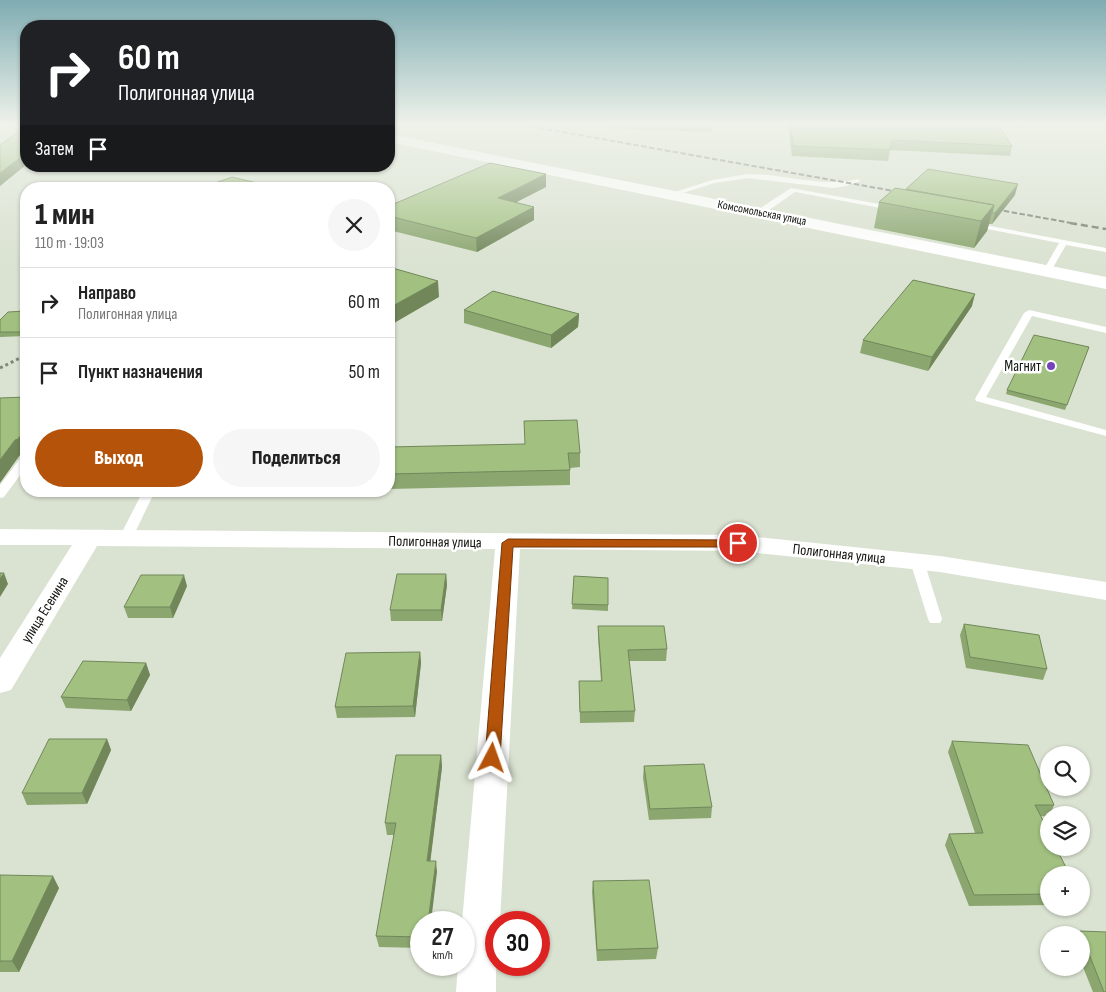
<!DOCTYPE html>
<html lang="ru">
<head>
<meta charset="utf-8">
<style>
  body { margin:0; font-family:"Sofia Sans Condensed",sans-serif; background:#f6f6f6; color:#222; height:100vh; display:flex; flex-direction:column; font-size:19px; white-space:nowrap }
  * { box-sizing:border-box; margin:0 }
  p { font-size:16px; color:#767676 }
  .icon { flex:none; width:28px; height:28px; fill:none; stroke:currentColor; stroke-width:2; stroke-linecap:round; stroke-linejoin:round }
  .map { position:relative; flex:1; overflow:hidden }
  .sheet { position:absolute; left:20px; top:182px; width:375px; height:315px; display:flex; flex-direction:column; background:#fff; border-radius:20px; box-shadow:0 1px 4px #0004 }
  .sheet>* { flex:none }
  .banner { position:absolute; left:20px; top:20px; width:375px; height:152px; border-radius:20px; box-shadow:0 1px 4px #0004; background:#202124; color:#fff; overflow:hidden }
  .controls { position:absolute; left:1040px; top:746px; display:grid; gap:10px }
  .controls a { display:grid; place-items:center; width:50px; height:50px; border-radius:50%; background:#fff; box-shadow:0 1px 4px #0004; font-size:25px }
  .speed { position:absolute; left:410px; top:911px; display:flex; gap:10px; font-size:25px; font-weight:700; text-align:center }
  .speed>* { display:grid; place-content:center; width:65px; height:65px; border-radius:50%; background:#fff; box-shadow:0 1px 4px #0004; line-height:1 }
  .speed small { font-size:12px; font-weight:400 }
  .speed .limit { border:8px solid #d22; background:#fff; color:#111 }
  .pin { position:absolute; display:grid; place-items:center; width:42px; height:42px; color:#fff; margin:-21px; border:2px solid #fff; border-radius:50%; box-shadow:0 1px 5px #0007 }
  .me { position:absolute; width:55px; margin:-28px; rotate:4deg; stroke-linejoin:round; filter:drop-shadow(0 0 4px #0008) }
  .turn { display:flex; align-items:center; gap:18px; height:105px; padding:0 15px; font-size:22px }
  .turn .icon { width:65px; height:65px; stroke-width:2.5 }
  .turn b { display:block; font-size:35px; line-height:42px }
  .then { display:flex; align-items:center; height:48px; padding:0 15px; background:#0003; gap:10px; font-size:19px }
  .round { display:grid; place-items:center; flex:none; width:52px; height:52px; border-radius:26px; background:#f6f6f6 }
  .head { display:flex; align-items:center; justify-content:space-between; height:85px; padding:0 15px }
  h1 { font-size:30px; font-weight:800; line-height:38px }
  .button { display:flex; gap:10px; margin-top:auto; padding:10px 15px }
  .button a { flex:1; height:58px; border-radius:30px; background:#b45309; color:#fff; font-size:20px; font-weight:800; line-height:58px; text-align:center }
  .button a+a { background:#f6f6f6; color:#222 }
  ul { padding:0; list-style:none }
  li { display:flex; align-items:center; gap:15px; height:70px; padding:0 15px; border-top:1px solid #e0e0e0 }
  li div { flex:1 }
  li b { display:block; font-size:19px }
  li em { font-style:normal }
  .map>svg:first-child { display:block }
  .lines { fill:none; stroke-linecap:round; stroke-linejoin:round }
  .path { stroke:#81867a; stroke-width:3; stroke-dasharray:3 3; stroke-linecap:butt }
  .lane { fill:#fff; fill-rule:evenodd }
  .street { fill:#fff; fill-rule:evenodd }
  .secondary { fill:#fff; fill-rule:evenodd }
  .rail-far1 { stroke:#777c71; stroke-width:2; stroke-dasharray:5.5 2.5; stroke-linecap:butt }
  .rail { stroke:#777c71; stroke-width:2.5; stroke-dasharray:7 4; stroke-linecap:butt }
  .wall { fill:#8ba66f }
  .shaded-wall { fill:#71875a }
  .building { fill:#a2c181; stroke:#71875a }
  .route { fill:#b45309; stroke:#753606 }
  .poi-dot { fill:#7544bc; stroke:#fff; stroke-width:2 }
  .labels { text-anchor:middle; dominant-baseline:central; stroke-width:5; stroke-linejoin:round; paint-order:stroke }
  .far-street-label { font-size:12px; fill:#11140e; stroke:#fff }
  .poi-label { font-size:15px; fill:#11140e; stroke:#fff; text-anchor:end }
  .street-label { font-size:15px; fill:#11140e; stroke:#fff }
</style>
</head>
<body>
<div class="map">
<svg width="1106" height="992" viewBox="0 0 1106 992">
  <rect width="100%" height="100%" fill="#dae2d1"/>
  <g class="lines">
    <path class="path" d="M 0,368 L 26,355"/>
    <path class="lane" d="M 748,174 C 786,174 820,188 858,179 L 861,181 L 846,186 L 833,188 L 748,178 L 715,183 L 670,197 L 666,195 L 712,180 Z
      M 791,188 L 896,207 L 900,209 L 896,211 L 795,192 L 762,215 L 756,215 L 756,211 Z
      M 969,222 L 1106,248 L 1106,252 L 1066,245 L 1051,271 L 1047,274 L 1043,271 L 1059,243 L 972,226 L 968,224 Z
      M 1029,310 L 1106,327 L 1106,333 L 1032,316 L 986,397 L 1106,430 L 1106,436 L 976,401 L 975,399 L 1024,313 Z
      M 22,456 L 26,456 L 26,467 L 4,497 L 0,498 L 0,485 Z
      M 143,491 L 155,491 L 131,541 L 121,541 L 119,538 Z
      M 917,557 L 922,558 L 924,561 L 942,619 L 940,623 L 930,623 L 928,619 L 910,561 L 912,558 Z"/>
    <path class="street" d="M 0,529 L 738,535 L 940,556 L 1106,582 L 1106,600 L 940,572 L 738,551 L 520,549 L 500,922 L 496,922 L 496,992 L 456,992 L 458,965 L 464,965 L 464,922 L 462,922 L 495,549 L 97,546 L 11,690 L 0,693 L 0,658 L 72,545 L 0,545 Z"/>
    <path class="secondary" d="M 0,125 L 9,125 L 0,130 Z
      M 389,134 L 1106,277 L 1106,289 L 389,142 Z"/>
    <path class="rail-far1" d="M 523,125 L 905,193
      M 988,208 L 1077,224"/>
    <path class="rail" d="M 1070,223 L 1106,229"/>
  </g>
  <path class="wall" d="M 607,125 L 712,125 L 711,132 L 607,128 Z
    M 788,125 L 1024,125 L 1023,127 L 999,126 L 1012,146 L 1010,156 L 890,150 L 888,161 L 792,156 Z
    M 546,187 L 516,202 L 534,207 L 534,220 L 477,252 L 389,230 L 389,206 Z
    M 906,189 L 1015,195 L 992,224 L 989,224 L 987,231 L 974,248 L 874,228 L 879,202 Z
    M 972,306 L 928,371 L 860,353 L 863,340 Z
    M 464,310 L 579,314 L 578,327 L 551,348 L 464,323 Z
    M 26,311 L 26,336 L 0,337 L 0,320 Z
    M 1089,347 L 1065,410 L 1006,394 L 1007,390 Z
    M 389,447 L 580,453 L 580,467 L 570,468 L 570,485 L 389,489 Z
    M 174,491 L 270,491 L 175,493 Z
    M 446,574 L 447,585 L 442,621 L 391,621 L 390,610 Z
    M 574,576 L 608,578 L 608,611 L 572,609 Z
    M 187,586 L 173,618 L 128,618 L 124,607 Z
    M 964,624 L 1047,669 L 1043,680 L 966,668 L 960,635 Z
    M 598,626 L 667,649 L 666,661 L 629,661 L 635,711 L 634,722 L 580,723 L 579,681 L 601,681 L 598,637 Z
    M 420,652 L 421,663 L 415,717 L 337,718 L 335,707 Z
    M 146,663 L 150,675 L 131,711 L 66,708 L 61,697 Z
    M 107,739 L 111,750 L 87,804 L 27,805 L 22,793 Z
    M 952,741 L 1054,805 L 1050,815 L 1049,815 L 1049,817 L 1041,816 L 1049,875 L 1049,905 L 969,906 L 945,845 L 949,834 L 975,833 L 948,752 Z
    M 441,755 L 442,767 L 430,861 L 437,872 L 421,922 L 421,948 L 379,947 L 376,936 L 394,835 L 387,835 L 385,823 Z
    M 644,766 L 712,807 L 711,818 L 649,820 L 643,778 Z
    M 0,875 L 59,888 L 19,972 L 0,972 Z
    M 593,881 L 658,948 L 656,959 L 597,961 L 592,892 Z
    M 1080,931 L 1106,992 L 1093,992 L 1081,962 L 1081,935 L 1077,935 Z"/>
  <path class="shaded-wall" d="M 26,153 L 26,165 L 0,186 L 0,173 Z
    M 546,174 L 546,187 L 499,211 L 498,198 Z
    M 1018,184 L 1015,195 L 992,224 L 995,213 Z
    M 994,205 L 987,231 L 974,248 L 981,221 Z
    M 534,207 L 534,220 L 477,252 L 476,238 Z
    M 438,281 L 439,297 L 389,326 L 389,308 Z
    M 975,294 L 972,306 L 928,371 L 932,357 Z
    M 579,314 L 578,327 L 551,348 L 551,335 Z
    M 26,429 L 26,450 L 23,454 L 20,455 L 0,483 L 0,460 L 15,440 Z
    M 4,573 L 8,584 L 0,597 L 0,579 Z
    M 446,574 L 447,585 L 442,621 L 441,610 Z
    M 184,575 L 187,586 L 173,618 L 170,607 Z
    M 420,652 L 421,663 L 415,717 L 413,706 Z
    M 146,663 L 150,675 L 131,711 L 127,700 Z
    M 107,739 L 111,750 L 87,804 L 82,793 Z
    M 441,755 L 442,767 L 429,872 L 427,861 Z
    M 436,861 L 437,872 L 431,922 L 428,922 Z
    M 53,876 L 59,888 L 19,972 L 12,961 Z"/>
  <path class="building" d="M 791,125 L 998,125 L 1012,146 L 892,140 L 890,150 L 793,146 Z
    M 26,126 L 26,153 L 0,173 L 0,145 Z
    M 490,163 L 546,174 L 498,198 L 534,207 L 476,238 L 389,216 L 389,206 Z
    M 928,169 L 1018,184 L 995,213 L 992,213 L 994,205 L 906,189 Z
    M 232,177 L 282,189 L 198,189 Z
    M 895,188 L 994,205 L 981,221 L 879,202 Z
    M 389,267 L 438,281 L 389,308 Z
    M 913,280 L 975,294 L 932,357 L 863,340 Z
    M 493,291 L 579,314 L 551,335 L 464,310 Z
    M 26,311 L 26,332 L 0,332 L 0,320 L 8,312 Z
    M 1034,335 L 1089,347 L 1067,405 L 1007,390 Z
    M 26,397 L 26,429 L 18,439 L 15,440 L 0,460 L 0,398 Z
    M 577,420 L 580,453 L 568,453 L 570,470 L 389,474 L 389,447 L 525,444 L 524,421 Z
    M 0,573 L 4,573 L 0,579 Z
    M 397,574 L 446,574 L 441,610 L 390,610 Z
    M 141,575 L 184,575 L 170,607 L 124,607 Z
    M 574,576 L 608,578 L 608,605 L 572,604 Z
    M 964,624 L 1039,635 L 1047,669 L 970,657 Z
    M 598,626 L 664,626 L 667,649 L 628,650 L 635,711 L 580,712 L 579,681 L 602,681 Z
    M 420,652 L 413,706 L 335,707 L 346,653 Z
    M 83,661 L 146,663 L 127,700 L 61,697 Z
    M 49,739 L 107,739 L 82,793 L 22,793 Z
    M 952,741 L 1028,745 L 1054,805 L 1035,805 L 1049,832 L 1049,848 L 1056,848 L 1070,875 L 1049,875 L 1049,894 L 974,895 L 949,834 L 983,833 Z
    M 396,755 L 441,755 L 427,861 L 436,861 L 428,922 L 421,922 L 421,937 L 376,936 L 396,823 L 385,823 Z
    M 704,764 L 712,807 L 650,809 L 644,766 Z
    M 0,875 L 53,876 L 12,961 L 0,961 Z
    M 649,880 L 658,948 L 597,950 L 593,881 Z
    M 1080,931 L 1106,932 L 1106,992 L 1104,992 Z"/>
  <linearGradient id="sky" x2="0" y2="1"><stop stop-color="#7facb2"/><stop offset="0.47" stop-color="#eef2ea"/><stop offset="1" stop-color="#eef2ea" stop-opacity="0"/></linearGradient>
  <rect width="1106" height="264" fill="url(#sky)"/>
  <path class="route" d="M 508,539 L 738,540 L 744,543 L 738,547 L 513,547 L 500,758 L 498,762 L 492,764 L 487,762 L 485,758 L 502,543 Z"/>
  <circle class="poi-dot" cx="1051" cy="366" r="5"/>
  <g class="labels">
    <g class="far-street-label">
      <text transform="translate(762 213) rotate(11)">Комсомольская улица</text>
    </g>
    <g class="poi-label">
      <text x="1041" y="366">Магнит</text>
    </g>
    <g class="street-label">
      <text transform="translate(435 542) rotate(1)">Полигонная улица</text>
      <text transform="translate(839 554) rotate(6)">Полигонная улица</text>
      <text transform="translate(45 610) rotate(-58)">улица Есенина</text>
    </g>
  </g>
</svg>
<div class="controls">
<a><svg class="icon" aria-label="search" viewBox="0 0 24 24"><circle cx="10" cy="10" r="6"/><path d="M15 15l6 6"/></svg></a>
<a><svg class="icon" aria-label="layers" viewBox="0 0 24 24"><path d="M12 4l9 5-9 5-9-5zM3 14l9 5 9-5"/></svg></a>
<a>+</a>
<a>−</a>
</div>
<div class="speed"><div>27<small>km/h</small></div><div class="limit">30</div></div>
<div class="pin" style="left:738px;top:543px;background:#d93025"><svg class="icon" aria-label="arrive" viewBox="0 0 24 24"><path d="M6 21V4h12l-3 4 3 4H6"/></svg></div>
<svg class="me" style="left:492px;top:758px" viewBox="-20 -20 40 40"><path d="M0-17L14 15 0 8-14 15z" fill="#b45309" stroke="#fff" stroke-width="4"/></svg>
<div class="banner">
<div class="turn"><svg class="icon" aria-label="right" viewBox="0 0 24 24"><path d="M7 20v-9h11M14 6l5 5-5 5"/></svg><div><b>60 m</b>Полигонная улица</div></div>
<div class="then">Затем<svg class="icon" aria-label="arrive" viewBox="0 0 24 24"><path d="M6 21V4h12l-3 4 3 4H6"/></svg></div>
</div>
<section class="sheet">
<div class="head"><div><h1>1 мин</h1><p>110 m · 19:03</p></div><a class="round"><svg class="icon" aria-label="close" viewBox="0 0 24 24"><path d="M6 6l12 12M18 6L6 18"/></svg></a></div>
<ul>
<li><svg class="icon" aria-label="right" viewBox="0 0 24 24"><path d="M7 20v-9h11M14 6l5 5-5 5"/></svg><div><b>Направо</b><p>Полигонная улица</p></div><em>60 m</em></li>
<li><svg class="icon" aria-label="arrive" viewBox="0 0 24 24"><path d="M6 21V4h12l-3 4 3 4H6"/></svg><div><b>Пункт назначения</b></div><em>50 m</em></li>
</ul>
<div class="button"><a>Выход</a><a>Поделиться</a></div>
</section>
</div>
</body>
</html>
